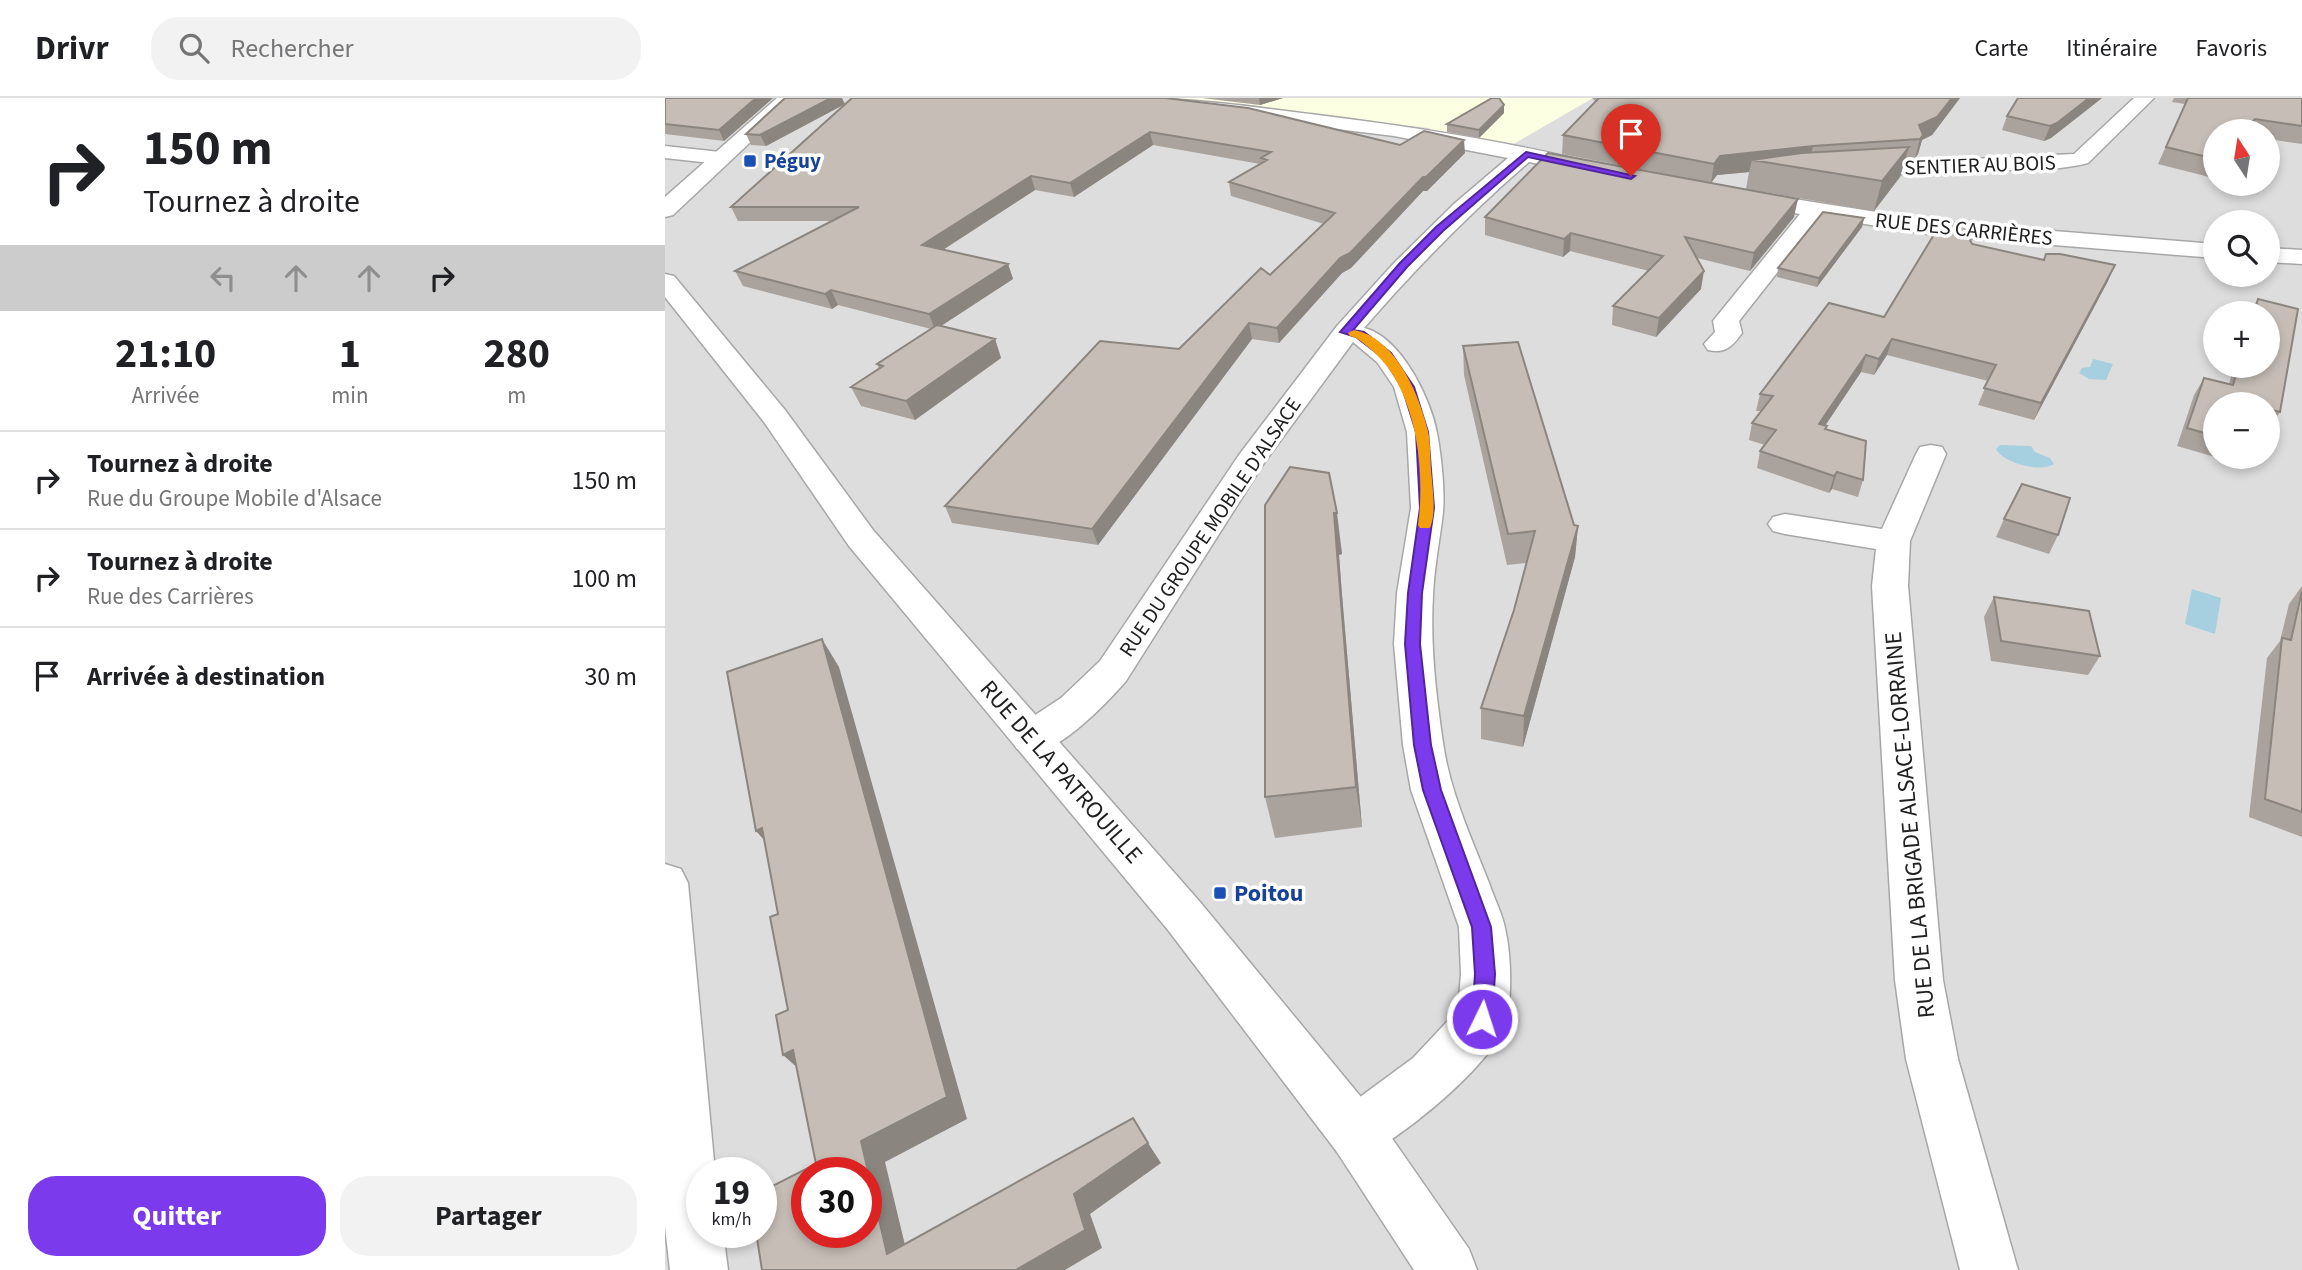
<!DOCTYPE html>
<html lang="fr">
<head>
<meta charset="utf-8">
<style>
  body { margin:0; font-family:"Source Sans 3",sans-serif; background:#f2f2f2; color:#202124; height:100vh; display:flex; flex-direction:column; font-size:26px; white-space:nowrap }
  * { box-sizing:border-box; margin:0 }
  p { font-size:23px; color:#757577 }
  .icon { flex:none; width:38px; height:38px; fill:none; stroke:currentColor; stroke-width:2; stroke-linecap:round; stroke-linejoin:round }
  .map { position:relative; flex:1; overflow:hidden }
  .details { display:flex; flex-direction:column; background:#fff; width:665px }
  .details>* { flex:none }
  .top-card { background:#fff; color:#202124; overflow:hidden }
  .needle { width:46px; rotate:348deg }
  .buttons { position:absolute; left:1538px; top:21px; display:grid; gap:14px }
  .buttons a { display:grid; place-items:center; width:77px; height:77px; border-radius:50%; background:#fff; box-shadow:0 4px 10px #0003; font-size:35px }
  .speed { position:absolute; left:21px; top:1059px; display:flex; gap:14px; font-size:35px; font-weight:700; text-align:center }
  .speed>* { display:grid; place-content:center; width:91px; height:91px; border-radius:50%; background:#fff; box-shadow:0 4px 10px #0003; line-height:1 }
  .speed small { font-size:18px; font-weight:400 }
  .speed .limit { border:10px solid #d22; background:#fff; color:#111 }
  .pin { position:absolute; display:grid; place-items:center; width:60px; height:60px; color:#fff; margin:-72px -30px; border-radius:50% 50% 50% 0; rotate:-45deg; box-shadow:0 0 7px #0007 }
  .pin .icon { rotate:45deg }
  .me { position:absolute; width:77px; margin:-38px; rotate:4deg; stroke-linejoin:round; filter:drop-shadow(0 0 5px #0008) }
  .turn { display:flex; align-items:center; gap:24px; height:147px; padding:0 28px; font-size:32px }
  .turn .icon { width:91px; height:91px; stroke-width:2.5 }
  .turn b { display:block; font-size:49px; line-height:60px }
  .lanes { display:flex; align-items:center; height:66px; padding:0 28px; background:#0003; justify-content:center; gap:35px; direction:ltr }
  .lanes .off { opacity:.35 }
  .eta { display:flex; justify-content:space-evenly; align-items:center; height:119px; text-align:center }
  .eta b { font-size:42px; font-weight:700; line-height:49px }
  .cta { display:flex; gap:14px; margin-top:auto; padding:14px 28px }
  .cta a { flex:1; height:80px; border-radius:28px; background:#7c3aed; color:#fff; font-size:28px; font-weight:700; line-height:80px; text-align:center }
  .cta a+a { background:#f2f2f2; color:#202124 }
  ul { padding:0; list-style:none }
  li { display:flex; align-items:center; gap:21px; height:98px; padding:0 28px; border-top:2px solid #e0e0e0 }
  li div { flex:1 }
  li b { display:block; font-size:26px }
  li em { font-style:normal }
  header { display:flex; align-items:center; gap:42px; box-sizing:border-box; height:98px; padding:0 35px; background:#fff; border-bottom:2px solid #e0e0e0 }
  header strong { font-size:33px }
  nav { display:flex; gap:38px; margin-inline-start:auto; font-size:24px }
  .search { width:490px; height:63px; background:#f2f2f2; display:flex; align-items:center; gap:18px; box-sizing:border-box; padding:0 24px; border-radius:28px; color:#757577; font-size:26px }
  main { display:flex; flex:1; min-height:0 }
  .map>svg:first-child { display:block }
  .residential { fill:#dedddd; fill-rule:evenodd }
  .education { fill:#fdffe2 }
  .water { fill:#a6cfe0 }
  .lines { fill:none; stroke-linecap:round; stroke-linejoin:round }
  .minor-casing { stroke:#a7a7a7; stroke-width:3 }
  .tertiary-casing { stroke:#a7a7a7; stroke-width:3 }
  .minor { fill:#fff; fill-rule:evenodd }
  .tertiary { fill:#fff; fill-rule:evenodd }
  .wall { fill:#aaa39d }
  .shaded-wall { fill:#8b857f }
  .building { fill:#c6beb6; stroke:#8b857f; stroke-width:2; fill-rule:evenodd }
  .route { fill:#7c3aed; stroke:#51269a; stroke-width:2 }
  .slow { fill:#f59e0b }
  .transit-dot { fill:#1a4fb4; stroke:#fff; stroke-width:2.5 }
  .labels { text-anchor:middle; dominant-baseline:central; stroke-width:7; stroke-linejoin:round; paint-order:stroke }
  .far-transit-label { font-size:21px; font-weight:bold; fill:#164399; stroke:#fff; text-anchor:start }
  .far-street-label { font-size:21px; fill:#202020; stroke:#fff }
  .street-label { font-size:24px; fill:#202020; stroke:#fff }
  .transit-label { font-size:24px; font-weight:bold; fill:#164399; stroke:#fff; text-anchor:start }
</style>
</head>
<body>
<header>
<strong>Drivr</strong>
<div class="search"><svg class="icon" aria-label="search" viewBox="0 0 24 24"><circle cx="10" cy="10" r="6"/><path d="M15 15l6 6"/></svg>Rechercher</div>
<nav><a>Carte</a><a>Itinéraire</a><a>Favoris</a></nav>
</header>
<main>
<section class="details">
<div class="top-card">
<div class="turn"><svg class="icon" aria-label="right" viewBox="0 0 24 24"><path d="M7 20v-9h11M14 6l5 5-5 5"/></svg><div><b>150 m</b>Tournez à droite</div></div>
<div class="lanes"><svg class="icon off" aria-label="left" viewBox="0 0 24 24"><path d="M17 20v-9H6M10 6l-5 5 5 5"/></svg><svg class="icon off" aria-label="ahead" viewBox="0 0 24 24"><path d="M12 20V5M6 11l6-6 6 6"/></svg><svg class="icon off" aria-label="ahead" viewBox="0 0 24 24"><path d="M12 20V5M6 11l6-6 6 6"/></svg><svg class="icon" aria-label="right" viewBox="0 0 24 24"><path d="M7 20v-9h11M14 6l5 5-5 5"/></svg></div>
</div>
<div class="eta">
<div><b>21:10</b><p>Arrivée</p></div>
<div><b>1</b><p>min</p></div>
<div><b>280</b><p>m</p></div>
</div>
<ul>
<li><svg class="icon" aria-label="right" viewBox="0 0 24 24"><path d="M7 20v-9h11M14 6l5 5-5 5"/></svg><div><b>Tournez à droite</b><p>Rue du Groupe Mobile d'Alsace</p></div><em>150 m</em></li>
<li><svg class="icon" aria-label="right" viewBox="0 0 24 24"><path d="M7 20v-9h11M14 6l5 5-5 5"/></svg><div><b>Tournez à droite</b><p>Rue des Carrières</p></div><em>100 m</em></li>
<li><svg class="icon" aria-label="arrive" viewBox="0 0 24 24"><path d="M6 21V4h12l-3 4 3 4H6"/></svg><div><b>Arrivée à destination</b></div><em>30 m</em></li>
</ul>
<div class="cta"><a>Quitter</a><a>Partager</a></div>
</section>
<div class="map">
<svg width="1637" height="1172" viewBox="0 0 1637 1172">
  <rect width="100%" height="100%" fill="#f1eee7"/>
  <path class="residential" d="M 0,0 L 1637,0 L 1637,1172 L 0,1172 ZM 1550,33 L 1603,33 L 1603,86 L 1550,86 ZM 1550,124 L 1603,124 L 1603,177 L 1550,177 ZM 1550,215 L 1603,215 L 1603,268 L 1550,268 ZM 1550,306 L 1603,306 L 1603,359 L 1550,359 ZM 37,1074 L 96,1074 L 96,1134 L 37,1134 ZM 142,1074 L 201,1074 L 201,1134 L 142,1134 Z"/>
  <path class="education" d="M 501,0 L 928,0 L 845,48 L 769,34 L 764,30 Z"/>
  <path class="water" d="M 1428,261 L 1448,266 L 1441,282 L 1424,281 L 1414,275 L 1417,270 L 1425,269 Z
    M 1335,347 L 1366,348 L 1370,354 L 1385,360 L 1389,366 C 1376,375 1338,365 1331,351 Z
    M 1527,491 L 1556,500 L 1550,536 L 1520,526 Z"/>
  <g class="lines">
    <g class="minor-casing">
      <path id="minor" d="M 460,0 C 522,0 583,8 645,16 C 743,28 842,43 937,67 L 941,71 L 937,75 L 930,77 L 864,64 C 804,116 751,170 699,230 C 736,239 766,301 772,335 C 776,356 780,392 778,414 C 775,442 769,469 768,498 C 765,547 771,596 778,645 C 785,694 806,739 824,785 C 829,800 837,815 840,830 C 846,857 847,893 842,920 C 834,963 731,1045 691,1062 L 672,1054 L 664,1035 L 672,1016 L 748,960 L 793,912 L 796,876 L 794,829 L 746,692 L 738,647 L 729,546 L 732,495 L 746,410 L 742,334 L 729,289 L 712,264 L 688,244 L 599,365 L 461,583 C 443,604 396,653 367,655 C 363,655 356,652 352,651 L 346,640 L 352,629 L 396,600 L 435,563 L 574,357 L 672,228 L 729,165 L 789,106 L 843,60 L 729,38 L 469,6 Z
        M 1469,0 L 1489,0 L 1423,65 C 1384,75 1344,71 1304,72 C 1265,74 1225,77 1185,79 L 1178,77 L 1174,73 L 1178,69 L 1185,67 L 1409,56 Z
        M 0,48 L 55,54 L 62,56 L 65,60 L 62,64 L 55,66 L 0,60 Z
        M 1078,93 L 1275,124 L 1550,146 L 1550,160 L 1275,138 L 1156,119 L 1074,223 L 1077,235 C 1068,248 1060,256 1043,252 L 1039,246 L 1050,234 L 1048,223 L 1135,116 L 1070,105 L 1067,100 L 1070,95 Z
        M 1603,150 L 1637,152 L 1637,166 L 1603,164 Z
        M 1266,347 L 1277,349 L 1281,356 L 1245,443 L 1243,488 L 1278,882 L 1293,961 L 1353,1172 L 1295,1172 L 1241,961 L 1230,882 L 1207,488 L 1211,451 L 1120,436 L 1108,433 L 1103,426 L 1108,419 L 1120,416 L 1217,431 L 1251,356 L 1255,349 Z
        M 0,766 L 16,771 L 23,785 L 50,1074 L 37,1074 L 37,1134 L 58,1134 L 63,1172 L 5,1172 L 0,1129 Z"/>
    </g>
    <g class="tertiary-casing">
      <path id="tertiary" d="M 112,0 L 132,0 L 8,117 L 0,119 L 0,99 Z
        M 0,176 L 9,178 L 120,312 L 208,432 L 535,804 L 710,1016 L 804,1151 L 812,1172 L 749,1172 L 672,1054 L 503,832 L 184,448 L 99,324 L 0,199 Z"/>
    </g>
    <use href="#minor" class="minor"/>
    <use href="#tertiary" class="tertiary"/>
  </g>
  <path class="wall" d="M 0,0 L 108,0 L 59,43 L 0,36 Z
    M 187,0 L 735,47 L 800,55 L 762,93 L 758,93 L 686,170 L 677,175 L 614,245 L 587,241 L 433,447 L 287,425 L 280,408 L 514,251 L 605,177 L 659,126 L 566,98 L 564,84 L 595,66 L 488,47 L 409,99 L 370,92 L 278,152 L 343,166 L 348,181 L 275,228 L 330,241 L 336,260 L 250,322 L 196,308 L 186,289 L 214,271 L 212,266 L 266,231 L 173,207 L 167,211 L 78,188 L 70,173 L 167,123 L 73,123 L 66,109 Z
    M 537,0 L 618,0 L 595,7 Z
    M 927,0 L 1295,0 L 1267,37 L 1257,42 L 1253,56 L 1250,60 L 1240,61 L 1235,79 L 1209,113 L 1081,91 L 1084,74 L 1052,77 L 1046,85 L 897,56 L 898,37 L 931,4 Z
    M 1353,0 L 1437,0 L 1386,40 L 1379,43 L 1337,32 L 1342,18 Z
    M 1509,0 L 1637,0 L 1637,46 L 1603,41 L 1603,33 L 1550,33 L 1550,72 L 1544,79 L 1493,66 L 1520,6 L 1507,4 Z
    M 180,6 L 101,48 L 86,47 L 81,36 Z
    M 839,15 L 814,40 L 782,34 L 782,26 Z
    M 820,119 L 1129,119 L 1085,173 L 1032,160 L 1036,191 L 991,239 L 947,227 L 948,208 L 984,173 L 905,153 L 898,159 L 820,137 Z
    M 1199,120 L 1197,129 L 1152,189 L 1112,179 L 1113,170 Z
    M 1307,146 L 1443,183 L 1369,322 L 1313,307 L 1323,283 L 1222,257 L 1209,277 L 1196,274 L 1160,327 L 1162,328 L 1161,331 L 1198,382 L 1193,399 L 1167,391 L 1164,395 L 1092,370 L 1095,353 L 1100,347 L 1084,342 L 1087,325 L 1096,313 L 1091,313 L 1095,296 L 1219,219 Z
    M 1593,201 L 1633,211 L 1615,314 L 1604,332 L 1603,331 L 1603,306 L 1550,306 L 1550,359 L 1578,359 L 1574,366 L 1512,348 L 1529,297 L 1539,280 L 1564,286 L 1569,268 L 1603,268 L 1603,215 L 1585,215 Z
    M 798,248 L 909,427 L 913,428 L 910,459 L 858,649 L 816,641 L 816,610 L 849,512 L 862,465 L 842,467 L 799,277 Z
    M 664,375 L 677,456 L 674,457 L 677,497 L 697,729 L 610,740 L 600,699 Z
    M 1339,421 L 1393,437 L 1384,456 L 1331,439 Z
    M 1637,488 L 1637,739 L 1584,719 L 1602,560 L 1615,543 L 1624,506 Z
    M 1329,499 L 1435,558 L 1423,577 L 1326,563 L 1319,519 Z"/>
  <path class="shaded-wall" d="M 91,0 L 108,0 L 59,43 L 54,32 Z
    M 166,0 L 177,0 L 180,6 L 101,48 L 95,37 Z
    M 594,0 L 618,0 L 595,7 Z
    M 1287,0 L 1295,0 L 1267,37 L 1257,42 L 1253,56 L 1250,60 L 1255,41 L 1254,27 Z
    M 1424,0 L 1437,0 L 1386,40 L 1379,43 L 1385,28 Z
    M 839,7 L 839,15 L 814,40 L 814,32 Z
    M 1590,21 L 1584,33 L 1579,33 Z
    M 485,34 L 488,47 L 409,99 L 405,85 Z
    M 799,42 L 800,55 L 762,93 L 758,93 L 686,170 L 677,175 L 614,245 L 612,230 L 675,160 L 758,79 Z
    M 1148,48 L 1144,67 L 1087,62 L 1084,74 L 1052,77 L 1046,85 L 1049,66 L 1055,58 Z
    M 1244,49 L 1235,79 L 1209,113 L 1217,83 Z
    M 1550,65 L 1550,72 L 1544,79 Z
    M 366,78 L 370,92 L 262,162 L 257,147 Z
    M 1133,101 L 1129,119 L 1085,173 L 1089,155 Z
    M 1199,120 L 1197,129 L 1152,189 L 1154,180 Z
    M 906,135 L 905,153 L 898,159 L 899,141 Z
    M 343,166 L 348,181 L 270,232 L 264,216 Z
    M 1450,167 L 1443,183 L 1369,322 L 1376,305 Z
    M 1039,173 L 1036,191 L 991,239 L 994,220 Z
    M 166,192 L 173,207 L 167,211 L 160,196 Z
    M 584,225 L 587,241 L 433,447 L 427,431 Z
    M 330,241 L 336,260 L 250,322 L 241,303 Z
    M 1227,241 L 1222,257 L 1209,277 L 1214,261 Z
    M 1201,257 L 1196,274 L 1150,343 L 1154,326 Z
    M 1172,374 L 1167,391 L 1164,395 L 1169,378 Z
    M 669,415 L 672,415 L 677,456 L 674,457 L 677,497 L 697,729 L 691,689 Z
    M 913,428 L 910,459 L 858,649 L 859,618 Z
    M 157,541 L 174,569 L 302,1021 L 220,1064 L 246,1172 L 222,1156 L 196,1043 Z
    M 97,730 L 114,759 L 91,733 Z
    M 128,952 L 144,980 L 118,957 Z
    M 483,1045 L 496,1065 L 425,1116 L 437,1150 L 400,1172 L 351,1172 L 409,1096 Z"/>
  <path class="building" d="M 0,0 L 91,0 L 54,32 L 0,26 Z
    M 120,0 L 166,0 L 95,37 L 81,36 Z
    M 187,0 L 500,0 L 583,10 L 735,47 L 759,33 L 799,42 L 761,79 L 758,79 L 685,155 L 675,160 L 612,230 L 584,225 L 427,431 L 280,408 L 435,243 L 514,251 L 596,170 L 605,177 L 670,115 L 564,84 L 602,62 L 596,60 L 606,54 L 485,34 L 405,85 L 366,78 L 257,147 L 343,166 L 264,216 L 166,192 L 160,196 L 70,173 L 194,109 L 66,109 Z
    M 827,0 L 834,0 L 839,7 L 814,32 L 782,26 Z
    M 934,0 L 1287,0 L 1272,19 L 1254,27 L 1258,37 L 1255,41 L 1148,48 L 1055,58 L 1049,66 L 898,37 Z
    M 1353,0 L 1424,0 L 1392,25 L 1385,28 L 1342,18 Z
    M 1523,0 L 1637,0 L 1637,28 L 1590,21 L 1579,33 L 1550,33 L 1550,61 L 1501,49 Z
    M 1244,49 L 1217,83 L 1087,62 L 1137,55 Z
    M 883,55 L 1133,101 L 1089,155 L 1020,139 L 1039,173 L 994,220 L 948,208 L 998,158 L 906,135 L 899,141 L 820,119 Z
    M 1158,114 L 1199,120 L 1154,180 L 1113,170 Z
    M 1276,125 L 1298,127 L 1307,146 L 1379,162 L 1381,156 L 1395,156 L 1450,167 L 1376,305 L 1319,290 L 1331,267 L 1227,241 L 1214,261 L 1201,257 L 1154,326 L 1162,328 L 1160,331 L 1201,343 L 1198,382 L 1172,374 L 1169,378 L 1095,353 L 1111,332 L 1087,325 L 1108,298 L 1095,296 L 1164,205 L 1219,219 Z
    M 1593,201 L 1633,211 L 1615,314 L 1603,311 L 1603,306 L 1550,306 L 1550,338 L 1522,330 L 1539,280 L 1568,287 L 1574,268 L 1603,268 L 1603,215 L 1589,215 Z
    M 272,227 L 330,241 L 241,303 L 186,289 L 218,268 L 212,266 Z
    M 853,244 L 909,427 L 913,428 L 859,618 L 816,610 L 849,512 L 870,433 L 843,436 L 798,248 Z
    M 625,369 L 664,375 L 672,415 L 669,415 L 672,455 L 691,689 L 600,699 L 600,407 Z
    M 1357,386 L 1405,400 L 1393,437 L 1339,421 Z
    M 1637,493 L 1637,714 L 1600,701 L 1617,540 L 1626,542 Z
    M 1329,499 L 1424,513 L 1435,558 L 1336,543 Z
    M 157,541 L 282,999 L 196,1043 L 222,1156 L 468,1020 L 483,1045 L 409,1096 L 420,1132 L 351,1172 L 97,1172 L 91,1134 L 96,1134 L 96,1094 L 151,1066 L 128,952 L 118,957 L 111,917 L 123,912 L 105,819 L 113,816 L 97,730 L 91,733 L 62,574 ZM 142,1074 L 201,1074 L 201,1134 L 142,1134 Z"/>
  <path class="route" d="M 861,54 L 970,78 L 966,81 L 863,59 L 778,133 L 742,169 L 688,232 L 699,234 L 726,255 L 749,289 L 763,334 L 769,410 L 757,495 L 755,546 L 766,647 L 776,692 L 826,829 L 830,876 L 827,921 L 824,928 L 817,931 L 810,928 L 807,921 L 810,876 L 807,829 L 758,692 L 749,647 L 740,546 L 743,495 L 755,410 L 751,334 L 737,289 L 718,260 L 691,239 L 675,234 L 735,165 L 771,129 Z"/>
  <path class="slow" d="M 689,232 C 731,240 754,296 763,333 C 766,348 765,366 767,382 C 768,397 771,415 765,430 L 755,430 L 753,427 C 761,370 751,286 703,249 C 697,244 693,240 685,238 L 683,235 Z"/>
  <g class="transit-dot">
    <rect x="78" y="56" width="14" height="14" rx="3.5"/>
    <rect x="548" y="788" width="14" height="14" rx="3.5"/>
  </g>
  <g class="labels">
    <g class="far-transit-label">
      <text x="99" y="63">Péguy</text>
    </g>
    <g class="far-street-label">
      <text transform="translate(1315 67) rotate(-2)">SENTIER AU BOIS</text>
      <text transform="translate(1299 131) rotate(6)">RUE DES CARRIÈRES</text>
      <text transform="translate(545 429) rotate(-56)">RUE DU GROUPE MOBILE D'ALSACE</text>
    </g>
    <g class="street-label">
      <text transform="translate(396 674) rotate(49)">RUE DE LA PATROUILLE</text>
      <text transform="translate(1245 727) rotate(-95)">RUE DE LA BRIGADE ALSACE-LORRAINE</text>
    </g>
    <g class="transit-label">
      <text x="569" y="795">Poitou</text>
    </g>
  </g>
</svg>
<div class="buttons">
<a><svg class="needle" viewBox="-14 -14 28 28"><path d="M0-13l5 13h-10z" fill="#e53935"/><path d="M0 13l5-13h-10z" fill="#757577"/></svg></a>
<a><svg class="icon" aria-label="search" viewBox="0 0 24 24"><circle cx="10" cy="10" r="6"/><path d="M15 15l6 6"/></svg></a>
<a>+</a>
<a>−</a>
</div>
<div class="speed"><div>19<small>km/h</small></div><div class="limit">30</div></div>
<div class="pin" style="left:966px;top:78px;background:#d93025"><svg class="icon" aria-label="arrive" viewBox="0 0 24 24"><path d="M6 21V4h12l-3 4 3 4H6"/></svg></div>
<svg class="me" style="left:817px;top:921px" viewBox="-20 -20 40 40"><circle r="17" fill="#7c3aed" stroke="#fff" stroke-width="3"/><path d="M0-11L8 9 0 5-8 9z" fill="#fff"/></svg>
</div>
</main>
</body>
</html>
